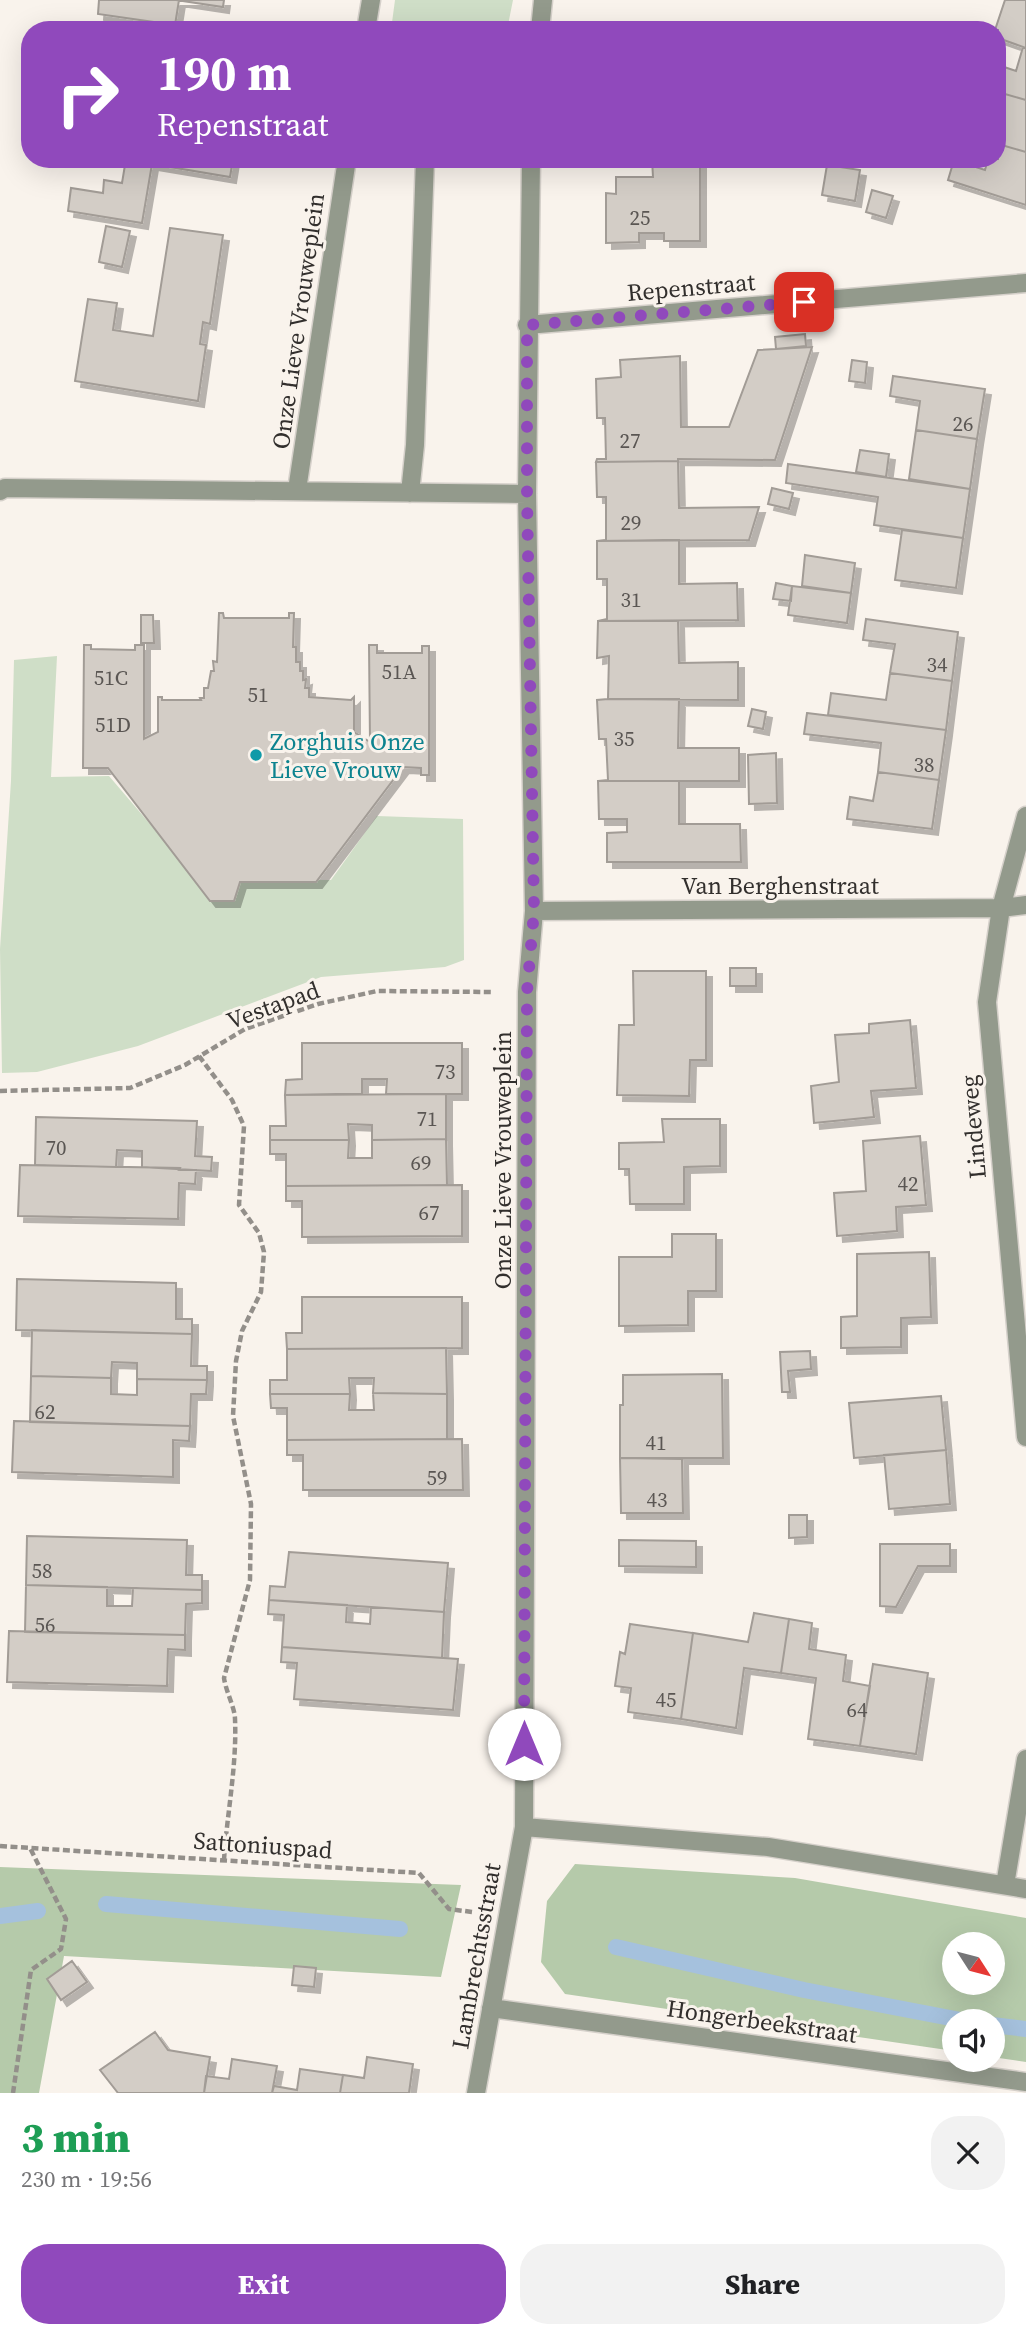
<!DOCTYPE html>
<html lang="en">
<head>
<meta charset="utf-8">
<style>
  body { margin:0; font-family:"Source Serif 4",serif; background:#f2f2f2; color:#202124; height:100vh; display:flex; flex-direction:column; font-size:26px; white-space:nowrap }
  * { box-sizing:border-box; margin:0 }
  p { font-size:23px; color:#757577 }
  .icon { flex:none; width:38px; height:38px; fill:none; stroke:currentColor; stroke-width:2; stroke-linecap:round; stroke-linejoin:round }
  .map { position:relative; height:2093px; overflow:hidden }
  .details { display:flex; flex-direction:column; background:#fff; flex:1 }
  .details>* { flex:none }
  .hud { position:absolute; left:21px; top:21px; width:985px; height:147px; border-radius:28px; box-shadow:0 7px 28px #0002; background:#9049bc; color:#fff; overflow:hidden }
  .needle { width:46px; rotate:126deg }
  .controls { position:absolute; left:942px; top:1932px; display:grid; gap:14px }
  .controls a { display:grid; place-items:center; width:63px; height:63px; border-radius:50%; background:#fff; box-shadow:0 7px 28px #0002; font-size:35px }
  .pin { position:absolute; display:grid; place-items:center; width:60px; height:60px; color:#fff; margin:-30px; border-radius:14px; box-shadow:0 4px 10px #0006 }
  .me { position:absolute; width:77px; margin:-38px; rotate:0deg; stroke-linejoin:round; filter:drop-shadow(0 0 5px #0008) }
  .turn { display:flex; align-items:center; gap:24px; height:147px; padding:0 21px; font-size:32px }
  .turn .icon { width:91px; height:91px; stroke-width:2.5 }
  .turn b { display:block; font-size:49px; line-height:60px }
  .round { display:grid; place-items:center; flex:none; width:74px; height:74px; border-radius:28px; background:#f2f2f2 }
  .head { display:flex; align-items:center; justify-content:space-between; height:119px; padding:0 21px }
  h1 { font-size:42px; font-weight:800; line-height:52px; color:#1e9e55 }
  .cta { display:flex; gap:14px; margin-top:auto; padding:14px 21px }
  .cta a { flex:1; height:80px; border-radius:28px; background:#9049bc; color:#fff; font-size:28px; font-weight:800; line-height:80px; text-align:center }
  .cta a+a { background:#f2f2f2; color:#202124 }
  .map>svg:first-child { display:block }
  .green { fill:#cfdec7 }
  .forest { fill:#b5caaa; fill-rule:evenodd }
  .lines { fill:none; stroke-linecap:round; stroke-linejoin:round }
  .stream { stroke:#a5c1dd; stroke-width:16 }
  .building { fill:#d3cdc6; stroke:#a29c96; stroke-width:2; filter:url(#shadow) }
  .minor-casing { stroke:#d5d0ca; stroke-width:21 }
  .path { stroke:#938f8a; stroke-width:4.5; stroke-dasharray:7 3.5; stroke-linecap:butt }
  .minor { stroke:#939a8c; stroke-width:18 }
  .route { stroke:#9049bc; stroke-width:12; stroke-dasharray:0 21.6 }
  .culture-dot { fill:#0f9aa8; stroke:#f9f3ec; stroke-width:2.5 }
  .labels { text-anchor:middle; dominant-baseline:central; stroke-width:6; stroke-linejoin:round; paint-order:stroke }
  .number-label { font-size:21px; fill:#5a5653 }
  .street-label { font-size:24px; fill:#322f2d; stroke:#f9f3ec }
  .culture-label { font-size:24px; fill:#0d838f; stroke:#f9f3ec; text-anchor:start }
</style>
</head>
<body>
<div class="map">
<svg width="1026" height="2093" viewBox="0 0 1026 2093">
  <defs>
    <filter id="shadow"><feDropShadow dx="6" dy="6" stdDeviation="0" flood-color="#0004"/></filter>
  </defs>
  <rect width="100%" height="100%" fill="#f9f3ec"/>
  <path class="green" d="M 395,0 L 513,0 L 507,30 L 391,30 Z
    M 57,656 L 51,777 L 109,776 L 197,879 L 331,880 L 377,816 L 463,819 L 464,960 L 445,967 L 321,977 L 138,1046 L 37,1072 L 2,1073 L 0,949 L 11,781 L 14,660 Z"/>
  <path class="forest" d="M 575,1864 L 795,1878 L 1026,1918 L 1026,2062 L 992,2057 L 992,2021 L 954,2021 L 954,2051 L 565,1994 L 541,1962 L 547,1901 ZM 992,1944 L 992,1983 L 954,1983 L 954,1944 Z
    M 0,1867 L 461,1885 L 441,1977 L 64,1956 L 39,2093 L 0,2093 Z"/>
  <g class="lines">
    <path class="stream" d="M 106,1904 L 400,1929
      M 0,1916 L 38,1911
      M 616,1947 L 804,1990 L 966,2021
      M 992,2025 L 1026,2029"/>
  </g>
  <path class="building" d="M 99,0 L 179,0 L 175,25 L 98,14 Z
    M 176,0 L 224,0 L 223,7 Z
    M 1005,0 L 1026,0 L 1026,48 L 998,38 L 998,30 L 995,30 Z
    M 1023,47 L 1026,48 L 1026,100 L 998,92 L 998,65 L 1016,71 Z
    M 998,92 L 1026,100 L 1026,152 L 998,144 Z
    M 998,144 L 1026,152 L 1026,205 L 948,180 L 954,160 L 985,170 L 988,159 L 998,159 Z
    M 126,159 L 233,159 L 230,177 L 152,164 L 142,223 L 68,211 L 71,188 L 103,193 L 104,180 L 122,183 Z
    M 652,159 L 700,159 L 700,241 L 664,241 L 664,233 L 639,233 L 639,242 L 606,243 L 606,193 L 616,194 L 616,177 L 653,177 Z
    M 827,165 L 860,170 L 855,201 L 822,195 Z
    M 872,190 L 893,196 L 886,218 L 866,212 Z
    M 106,226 L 130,231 L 122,267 L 99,262 Z
    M 170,228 L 223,235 L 210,324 L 203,322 L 200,344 L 206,345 L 198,401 L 75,381 L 88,299 L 117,303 L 113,330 L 153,336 Z
    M 805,334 L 806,346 L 776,349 L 775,337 Z
    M 812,347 L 775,460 L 678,459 L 678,461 L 596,462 L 597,459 L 606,459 L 605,418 L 597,418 L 596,379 L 621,377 L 620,360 L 680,356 L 681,427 L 729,427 L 758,350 Z
    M 852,360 L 867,362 L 865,383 L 849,381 Z
    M 893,376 L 985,389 L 977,439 L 916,430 L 920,401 L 890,396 Z
    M 916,430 L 977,439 L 970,489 L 909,479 Z
    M 860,450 L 889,454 L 886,477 L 856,472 Z
    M 678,461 L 679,508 L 759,507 L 749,540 L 597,541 L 606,540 L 606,497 L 597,497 L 596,462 Z
    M 788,464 L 970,489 L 963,538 L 874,525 L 878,497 L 786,483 Z
    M 772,488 L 793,493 L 789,509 L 768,504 Z
    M 902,530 L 963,538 L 956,588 L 895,580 Z
    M 679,540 L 679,584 L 737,583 L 738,620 L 598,621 L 607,619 L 607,579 L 597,579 L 597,541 Z
    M 805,555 L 855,563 L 851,593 L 802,586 Z
    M 776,583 L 792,586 L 791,601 L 773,599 Z
    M 792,586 L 851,593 L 847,623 L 788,615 Z
    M 219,613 L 223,613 L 224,618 L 289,618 L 289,613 L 294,613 L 293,647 L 296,647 L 296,662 L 300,662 L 300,671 L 303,671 L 303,680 L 306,679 L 305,688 L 309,688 L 309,697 L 351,700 L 354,697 L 354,732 L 370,742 L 369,645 L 377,645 L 377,653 L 422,653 L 422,646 L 429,646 L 429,775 L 421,775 L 421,768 L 403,767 L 316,882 L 240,882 L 234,901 L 210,901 L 108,768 L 83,768 L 84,645 L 91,645 L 91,649 L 135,650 L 135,645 L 144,645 L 144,739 L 158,732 L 158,697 L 162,697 L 162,700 L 201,700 L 200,698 L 204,698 L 204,688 L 208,688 L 211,671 L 214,671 L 213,661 L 217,662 Z
    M 141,615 L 153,615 L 154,643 L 141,643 Z
    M 866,619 L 958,632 L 952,681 L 890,673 L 895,644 L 863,640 Z
    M 598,621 L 678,621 L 679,663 L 738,662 L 738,700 L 608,699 L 609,656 L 597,658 Z
    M 890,673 L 952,681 L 946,730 L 828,715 L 831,693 L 886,700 Z
    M 608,699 L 679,699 L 678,748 L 739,748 L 739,781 L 598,781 L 608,780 L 606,739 L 599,739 L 597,700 Z
    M 752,709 L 766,712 L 763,729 L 748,726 Z
    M 807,713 L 946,730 L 939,780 L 878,772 L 881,743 L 804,734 Z
    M 776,753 L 777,803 L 749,804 L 748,755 Z
    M 878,772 L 939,780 L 932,829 L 847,819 L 850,797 L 873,801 Z
    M 598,781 L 679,781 L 679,824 L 740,824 L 741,862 L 607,862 L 607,833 L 627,832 L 627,819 L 599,819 Z
    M 730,968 L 756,968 L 756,986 L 730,986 Z
    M 633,971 L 706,971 L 706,1060 L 690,1060 L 689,1096 L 617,1095 L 619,1025 L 634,1025 Z
    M 910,1020 L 916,1088 L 871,1091 L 874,1117 L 814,1123 L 811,1086 L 839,1082 L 835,1035 L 869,1033 L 869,1024 Z
    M 302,1043 L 462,1043 L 462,1094 L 386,1094 L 387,1079 L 362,1079 L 362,1094 L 285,1095 L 286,1080 L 302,1079 Z
    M 446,1094 L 446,1139 L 372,1140 L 372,1125 L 348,1124 L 349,1140 L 270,1140 L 270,1126 L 286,1126 L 285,1095 Z
    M 36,1117 L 197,1121 L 195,1156 L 212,1157 L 211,1171 L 142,1167 L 142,1151 L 117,1150 L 116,1167 L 35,1165 Z
    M 662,1119 L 720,1119 L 720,1166 L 684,1167 L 684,1204 L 630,1204 L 629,1169 L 619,1169 L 619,1143 L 664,1142 Z
    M 920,1136 L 926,1205 L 896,1207 L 897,1231 L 837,1236 L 834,1193 L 866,1191 L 863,1141 Z
    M 446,1139 L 447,1185 L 286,1186 L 286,1154 L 270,1154 L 270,1140 L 349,1140 L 348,1158 L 372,1158 L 372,1140 Z
    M 20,1165 L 180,1168 L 179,1170 L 196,1170 L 195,1184 L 179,1183 L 178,1219 L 18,1216 Z
    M 462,1185 L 462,1236 L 302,1237 L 302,1201 L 286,1201 L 286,1186 Z
    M 672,1234 L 716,1234 L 716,1291 L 688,1291 L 688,1325 L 619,1326 L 619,1257 L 672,1257 Z
    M 929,1252 L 931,1317 L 901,1318 L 901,1347 L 841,1348 L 841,1317 L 857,1316 L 857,1254 Z
    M 17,1279 L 176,1283 L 176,1319 L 192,1319 L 192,1334 L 16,1330 Z
    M 302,1297 L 462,1297 L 462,1348 L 287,1349 L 286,1333 L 302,1333 Z
    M 32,1330 L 192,1334 L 191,1366 L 207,1366 L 207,1380 L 137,1379 L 137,1363 L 112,1362 L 111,1378 L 31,1376 Z
    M 446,1348 L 447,1394 L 373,1393 L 374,1378 L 349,1378 L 350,1394 L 270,1394 L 270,1380 L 287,1380 L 287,1349 Z
    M 810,1351 L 811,1369 L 788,1371 L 790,1392 L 782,1392 L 780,1352 Z
    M 722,1374 L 723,1458 L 620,1458 L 620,1405 L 623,1405 L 623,1375 Z
    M 31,1376 L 111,1378 L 111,1394 L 137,1395 L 137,1379 L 207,1380 L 206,1394 L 191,1394 L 190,1426 L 30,1422 Z
    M 373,1393 L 447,1394 L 447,1439 L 287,1440 L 287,1408 L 271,1408 L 270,1394 L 350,1394 L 349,1410 L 374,1410 Z
    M 941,1396 L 946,1450 L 854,1458 L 849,1403 Z
    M 14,1421 L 190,1426 L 189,1441 L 173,1440 L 173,1477 L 12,1472 Z
    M 462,1439 L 463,1490 L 303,1490 L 303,1455 L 287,1455 L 287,1440 Z
    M 946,1450 L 950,1504 L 889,1509 L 884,1455 Z
    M 620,1458 L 682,1459 L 683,1513 L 621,1513 Z
    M 789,1515 L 807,1515 L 807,1537 L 789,1538 Z
    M 27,1536 L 187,1540 L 186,1575 L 202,1575 L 202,1590 L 26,1585 Z
    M 619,1540 L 696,1541 L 696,1567 L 619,1566 Z
    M 880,1544 L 950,1544 L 950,1566 L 918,1566 L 896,1607 L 880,1606 Z
    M 289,1552 L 448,1563 L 444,1612 L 269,1600 L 270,1586 L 285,1587 Z
    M 26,1585 L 107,1587 L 107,1606 L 132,1606 L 133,1588 L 202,1590 L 202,1603 L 186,1604 L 185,1635 L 25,1632 Z
    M 269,1600 L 347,1605 L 346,1622 L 370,1624 L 371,1607 L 444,1612 L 442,1658 L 282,1647 L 284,1615 L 268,1614 Z
    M 754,1613 L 789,1619 L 781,1673 L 744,1668 L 736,1728 L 681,1719 L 693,1633 L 748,1642 Z
    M 789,1619 L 812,1623 L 809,1649 L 846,1655 L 843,1681 L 870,1686 L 860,1746 L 808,1739 L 816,1678 L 781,1673 Z
    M 630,1624 L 693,1633 L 681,1719 L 628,1712 L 631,1688 L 615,1686 L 620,1652 L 625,1654 Z
    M 9,1631 L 185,1635 L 185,1650 L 168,1649 L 167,1686 L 7,1682 Z
    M 282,1647 L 458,1659 L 453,1710 L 294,1699 L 297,1663 L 281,1662 Z
    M 873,1664 L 928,1673 L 916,1754 L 860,1746 Z
    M 72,1961 L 87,1982 L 61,2000 L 47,1979 Z
    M 294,1966 L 316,1968 L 314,1987 L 292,1985 Z
    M 155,2032 L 168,2050 L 210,2057 L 204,2093 L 118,2093 L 100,2070 Z
    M 367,2057 L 413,2064 L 409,2093 L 340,2093 L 343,2075 L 364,2078 Z
    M 232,2059 L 277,2066 L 272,2093 L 204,2093 L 206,2076 L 229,2079 Z
    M 300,2069 L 343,2075 L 340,2093 L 272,2093 L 274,2086 L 297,2090 Z"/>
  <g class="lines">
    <g class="minor-casing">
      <path id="minor" d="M 366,30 L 371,0
        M 540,30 L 543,0
        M 527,325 L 1026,283
        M 297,490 L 347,159
        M 0,491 L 5,488 L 527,494
        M 410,493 L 415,445 L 425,159
        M 1026,816 L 1001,908 L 987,1002 L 1026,1437
        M 534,911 L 1001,908 L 1026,905
        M 524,1827 L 768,1847 L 1026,1889
        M 1005,1885 L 1026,1759
        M 491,2008 L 1026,2082
        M 476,2093 L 524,1827 L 527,992 L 534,911 L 527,494 L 531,159"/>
    </g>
    <path class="path" d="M 199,1056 L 232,1100 L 244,1126 L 239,1205 L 259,1233 L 264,1252 L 261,1292 L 242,1331 L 236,1361 L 233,1416 L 251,1504 L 250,1580 L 224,1678 C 226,1692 235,1708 235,1719 C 237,1766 227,1813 224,1860
      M 0,1091 L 130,1088 L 185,1065 L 245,1029 L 318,1004 L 377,991 L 493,992
      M 0,1846 L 419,1873 L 449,1909 L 472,1912
      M 13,2093 L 31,1970 L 61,1949 L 66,1919 L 30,1848"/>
    <use href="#minor" class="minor"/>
  </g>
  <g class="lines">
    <path class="route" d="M 524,1744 L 527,992 L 534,911 L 527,494 L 527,325 L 804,302"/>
  </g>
  <circle class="culture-dot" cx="256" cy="755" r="7"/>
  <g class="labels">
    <g class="number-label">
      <text x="640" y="217">25</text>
      <text x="963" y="423">26</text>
      <text x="630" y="440">27</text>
      <text x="631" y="522">29</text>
      <text x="631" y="599">31</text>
      <text x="937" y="664">34</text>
      <text x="399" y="671">51A</text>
      <text x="111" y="677">51C</text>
      <text x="258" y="694">51</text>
      <text x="113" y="724">51D</text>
      <text x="624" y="738">35</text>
      <text x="924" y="764">38</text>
      <text x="445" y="1071">73</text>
      <text x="427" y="1118">71</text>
      <text x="56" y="1147">70</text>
      <text x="421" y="1162">69</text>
      <text x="908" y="1183">42</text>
      <text x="429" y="1212">67</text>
      <text x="45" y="1411">62</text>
      <text x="656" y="1442">41</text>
      <text x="437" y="1477">59</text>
      <text x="657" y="1499">43</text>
      <text x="42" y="1570">58</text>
      <text x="45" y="1624">56</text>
      <text x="666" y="1699">45</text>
      <text x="857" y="1709">64</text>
    </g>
    <g class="street-label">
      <text transform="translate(691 287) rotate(-5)">Repenstraat</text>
      <text transform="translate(298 321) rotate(-82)">Onze Lieve Vrouweplein</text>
      <text x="780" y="885">Van Berghenstraat</text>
      <text transform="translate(273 1005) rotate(-20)">Vestapad</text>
      <text transform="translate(973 1127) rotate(-95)">Lindeweg</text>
      <text transform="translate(502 1160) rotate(-90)">Onze Lieve Vrouweplein</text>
      <text transform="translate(263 1845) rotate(4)">Sattoniuspad</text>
      <text transform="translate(476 1956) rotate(-80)">Lambrechtsstraat</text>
      <text transform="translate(762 2021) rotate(8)">Hongerbeekstraat</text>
    </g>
    <g class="culture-label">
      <text x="270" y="741">Zorghuis Onze<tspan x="270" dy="28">Lieve Vrouw</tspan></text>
    </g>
  </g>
</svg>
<div class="controls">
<a><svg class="needle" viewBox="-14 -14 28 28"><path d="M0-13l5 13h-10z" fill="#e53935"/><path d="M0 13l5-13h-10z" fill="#757577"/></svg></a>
<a><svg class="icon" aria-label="sound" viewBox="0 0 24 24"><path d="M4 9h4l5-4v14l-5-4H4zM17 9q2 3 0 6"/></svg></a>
</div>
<div class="pin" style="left:804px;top:302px;background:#d93025"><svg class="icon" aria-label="arrive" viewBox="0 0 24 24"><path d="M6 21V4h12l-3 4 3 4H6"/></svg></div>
<svg class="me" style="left:524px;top:1744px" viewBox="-20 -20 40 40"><circle r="19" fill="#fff"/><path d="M0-13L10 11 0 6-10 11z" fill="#9049bc"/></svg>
<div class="hud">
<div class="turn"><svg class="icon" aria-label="right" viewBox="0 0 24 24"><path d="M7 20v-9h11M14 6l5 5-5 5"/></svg><div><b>190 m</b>Repenstraat</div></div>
</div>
</div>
<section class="details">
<div class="head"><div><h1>3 min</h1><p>230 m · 19:56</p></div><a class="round"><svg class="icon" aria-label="close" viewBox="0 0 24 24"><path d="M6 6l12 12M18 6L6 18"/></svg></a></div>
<div class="cta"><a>Exit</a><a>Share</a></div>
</section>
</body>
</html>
